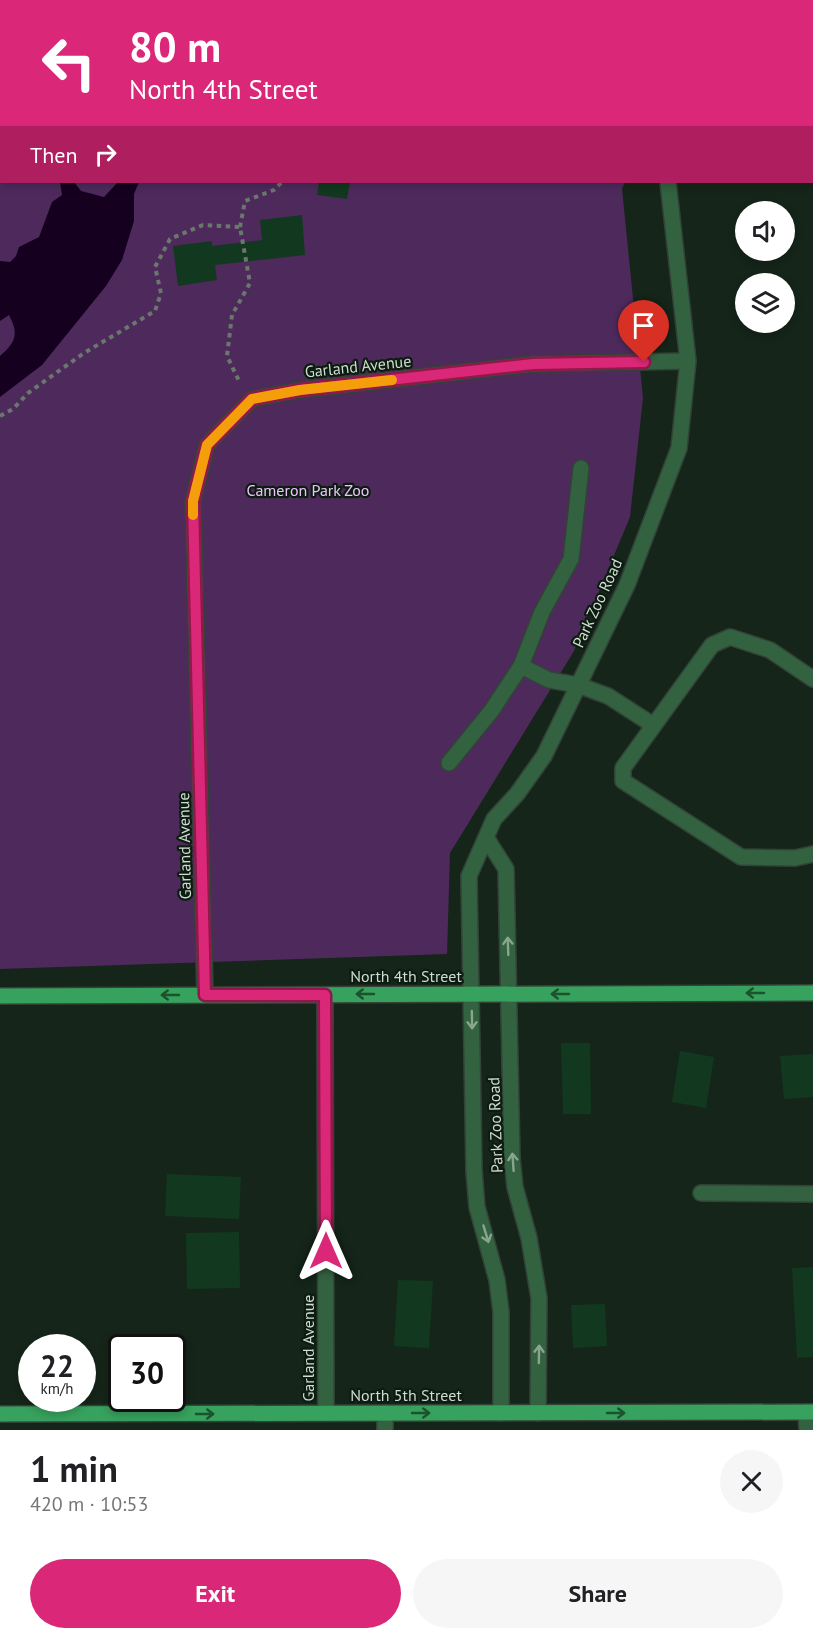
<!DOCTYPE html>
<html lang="en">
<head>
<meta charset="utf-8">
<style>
  body { margin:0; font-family:"PT Sans",sans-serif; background:#f6f6f6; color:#202124; height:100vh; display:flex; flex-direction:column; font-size:22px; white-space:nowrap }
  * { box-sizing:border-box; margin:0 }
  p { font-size:20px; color:#757577 }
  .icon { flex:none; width:33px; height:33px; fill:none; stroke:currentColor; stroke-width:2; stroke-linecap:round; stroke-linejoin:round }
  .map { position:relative; height:1430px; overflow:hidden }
  .side { display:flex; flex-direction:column; background:#fff; flex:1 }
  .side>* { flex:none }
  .hud { position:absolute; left:0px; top:0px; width:813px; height:183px; box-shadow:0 3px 9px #0003; background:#db2777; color:#fff; overflow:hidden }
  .fabs { position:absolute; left:735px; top:201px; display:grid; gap:12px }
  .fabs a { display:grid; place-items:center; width:60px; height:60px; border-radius:50%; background:#fff; box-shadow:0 3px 9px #0003; font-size:30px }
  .speed { position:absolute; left:18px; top:1334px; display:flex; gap:12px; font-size:30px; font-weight:700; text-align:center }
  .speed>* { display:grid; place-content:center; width:78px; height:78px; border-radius:50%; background:#fff; box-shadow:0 3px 9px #0003; line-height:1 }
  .speed small { font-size:15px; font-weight:400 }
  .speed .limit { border:3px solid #111; border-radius:9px; background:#fff; color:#111 }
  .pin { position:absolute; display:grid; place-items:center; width:51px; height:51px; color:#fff; margin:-62px -26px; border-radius:50% 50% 50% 0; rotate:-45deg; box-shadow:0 0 6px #0007 }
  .pin .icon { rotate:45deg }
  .me { position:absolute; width:66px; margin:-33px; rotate:0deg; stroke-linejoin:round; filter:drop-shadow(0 0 4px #0008) }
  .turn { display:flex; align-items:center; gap:21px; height:126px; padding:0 30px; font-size:27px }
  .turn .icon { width:78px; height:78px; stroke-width:2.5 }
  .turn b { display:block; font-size:42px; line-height:51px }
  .then { display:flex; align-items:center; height:57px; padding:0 30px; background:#0003; gap:12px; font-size:22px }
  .round { display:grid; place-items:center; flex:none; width:63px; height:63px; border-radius:32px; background:#f6f6f6 }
  .headline { display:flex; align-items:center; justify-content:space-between; height:102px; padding:0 30px }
  h1 { font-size:36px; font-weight:800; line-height:45px }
  .action { display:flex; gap:12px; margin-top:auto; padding:12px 30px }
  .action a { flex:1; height:69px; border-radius:36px; background:#db2777; color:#fff; font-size:24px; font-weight:800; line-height:69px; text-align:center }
  .action a+a { background:#f6f6f6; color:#202124 }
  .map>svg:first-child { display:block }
  .green { fill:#4e2a5c }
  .water { fill:#15001f }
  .building { fill:#12391f }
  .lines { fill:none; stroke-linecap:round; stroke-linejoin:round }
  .minor-casing { stroke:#334237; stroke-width:18 }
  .major-casing { stroke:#334237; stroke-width:18 }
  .path { stroke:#6a776d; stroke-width:4; stroke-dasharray:4.5 4.5; stroke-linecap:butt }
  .minor { stroke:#336240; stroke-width:15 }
  .major { stroke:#37a25d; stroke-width:15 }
  .oneway { stroke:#89a590 }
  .oneway2 { stroke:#1d522f }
  .route-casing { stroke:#8e194d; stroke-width:15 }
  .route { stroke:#db2777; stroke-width:10 }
  .slow { stroke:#f59e0b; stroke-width:10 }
  .labels { text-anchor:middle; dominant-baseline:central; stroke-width:4.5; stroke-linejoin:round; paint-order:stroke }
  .street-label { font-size:16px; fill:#d0dbd2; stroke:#0c1c10 }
  .park-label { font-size:16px; fill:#ebc5fa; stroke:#0c1c10 }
</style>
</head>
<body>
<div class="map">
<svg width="813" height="1430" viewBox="0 0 813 1430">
  <rect width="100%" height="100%" fill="#152519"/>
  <path class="green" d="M 0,0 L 688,0 L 2,2 L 2,182 L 625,182 L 622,189 L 643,398 L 630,517 L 574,651 L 450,853 L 447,954 L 0,969 Z"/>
  <path class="water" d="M 60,182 L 74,182 L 81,191 L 104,197 L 118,182 L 139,182 L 134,194 L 134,221 L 122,260 L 106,286 L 42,365 L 0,397 L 0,356 C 16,342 19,334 9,315 L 0,321 L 0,261 L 10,262 L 16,256 L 19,247 L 39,237 L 52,202 L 62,195 Z"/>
  <path class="building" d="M 319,182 L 350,182 L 347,199 L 317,195 Z
    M 302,215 L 305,255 L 215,265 L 217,280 L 178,286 L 173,246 L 212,241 L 212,246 L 262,240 L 260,220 Z
    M 561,1043 L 590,1043 L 591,1114 L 563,1114 Z
    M 680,1051 L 714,1057 L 706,1108 L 672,1102 Z
    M 813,1054 L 813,1097 L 784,1099 L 780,1056 Z
    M 167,1174 L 241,1177 L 239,1219 L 165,1216 Z
    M 239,1232 L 240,1288 L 187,1289 L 186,1233 Z
    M 813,1267 L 813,1357 L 797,1358 L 792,1268 Z
    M 398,1280 L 433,1281 L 429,1348 L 394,1346 Z
    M 605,1304 L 607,1346 L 573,1348 L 571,1305 Z"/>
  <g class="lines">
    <g class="minor-casing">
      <path id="minor" d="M 272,0 L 277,2
        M 713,2 L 713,0
        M 581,468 L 571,559 L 542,612 L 521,666 L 549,680 L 578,685 L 608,696 L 653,725
        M 813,679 L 770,650 L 730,637 L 712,645 L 623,768 L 623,781 L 741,857 L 795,858 L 813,854
        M 449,763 L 492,710 L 521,666
        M 487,839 L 506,869 L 512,1158 L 515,1187 L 529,1238 L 539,1298 L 538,1413
        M 205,995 L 193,501 L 207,445 L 252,399 L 300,390 L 533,364 L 688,361 L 668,182
        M 325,995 L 326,1413
        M 701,1193 L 813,1194
        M 806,1412 L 807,1430
        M 385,1413 L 385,1430
        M 501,1413 L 501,1312 L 497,1280 L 477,1207 L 474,1171 L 469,876 L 494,819 L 517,794 L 544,756 L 627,585 L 679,448 L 688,361"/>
    </g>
    <g class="major-casing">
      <path id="major" d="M 0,996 L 813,993
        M 0,1414 L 813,1412"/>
    </g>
    <path class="path" d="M 80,0 L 82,2
      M 240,227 L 245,201 L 274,190 L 282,182
      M 0,416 L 13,409 L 28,393 L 84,353 L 155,311 L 161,293 L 155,267 L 170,239 L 203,225 L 240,227 L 250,283 L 232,315 L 227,356 L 239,381"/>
    <use href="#minor" class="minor"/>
    <use href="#major" class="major"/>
  </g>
  <defs><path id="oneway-shaft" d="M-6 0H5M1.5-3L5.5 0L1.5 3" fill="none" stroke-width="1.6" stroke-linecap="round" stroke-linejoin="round" transform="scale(1.5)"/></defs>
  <g class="oneway">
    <use href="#oneway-shaft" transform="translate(508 946) rotate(-92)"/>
    <use href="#oneway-shaft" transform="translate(472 1020) rotate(89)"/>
    <use href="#oneway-shaft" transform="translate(513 1162) rotate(-94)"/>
    <use href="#oneway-shaft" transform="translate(486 1234) rotate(73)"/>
    <use href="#oneway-shaft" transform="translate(539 1354) rotate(-89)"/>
  </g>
  <g class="oneway2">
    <use href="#oneway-shaft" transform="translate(755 993) rotate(180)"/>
    <use href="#oneway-shaft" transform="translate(365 994) rotate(180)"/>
    <use href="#oneway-shaft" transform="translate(560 994) rotate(180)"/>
    <use href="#oneway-shaft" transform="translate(170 995) rotate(180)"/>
    <use href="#oneway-shaft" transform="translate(421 1413)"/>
    <use href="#oneway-shaft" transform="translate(616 1413)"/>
    <use href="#oneway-shaft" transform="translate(205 1414)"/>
  </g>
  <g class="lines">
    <g class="route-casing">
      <path id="route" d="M 326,1251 L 325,995 L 205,995 L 193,501 L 207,445 L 252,399 L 300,390 L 533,364 L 644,362"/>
    </g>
    <use href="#route" class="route"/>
    <path class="slow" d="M 193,515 L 193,501 L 207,445 L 252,399 L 300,390 L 392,380"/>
  </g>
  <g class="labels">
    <g class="street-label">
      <text transform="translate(358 366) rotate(-6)">Garland Avenue</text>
      <text transform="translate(597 603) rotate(-65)">Park Zoo Road</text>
      <text transform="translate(184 846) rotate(-91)">Garland Avenue</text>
      <text x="406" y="976">North 4th Street</text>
      <text transform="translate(495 1125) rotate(-92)">Park Zoo Road</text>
      <text transform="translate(308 1348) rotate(-90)">Garland Avenue</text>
      <text x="406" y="1395">North 5th Street</text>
    </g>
    <g class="park-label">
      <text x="308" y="490">Cameron Park Zoo</text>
    </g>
  </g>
</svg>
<div class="fabs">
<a><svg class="icon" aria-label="sound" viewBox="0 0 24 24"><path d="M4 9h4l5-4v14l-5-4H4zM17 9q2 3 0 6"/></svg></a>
<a><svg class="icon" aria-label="layers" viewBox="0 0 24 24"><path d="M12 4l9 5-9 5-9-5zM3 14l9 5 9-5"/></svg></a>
</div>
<div class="speed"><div>22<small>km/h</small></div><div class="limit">30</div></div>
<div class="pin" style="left:644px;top:362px;background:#d93025"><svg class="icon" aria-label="arrive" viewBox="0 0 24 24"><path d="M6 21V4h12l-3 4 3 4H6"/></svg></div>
<svg class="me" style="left:326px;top:1251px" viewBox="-20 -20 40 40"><path d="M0-17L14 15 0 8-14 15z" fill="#db2777" stroke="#fff" stroke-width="4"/></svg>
<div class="hud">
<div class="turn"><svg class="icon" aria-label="left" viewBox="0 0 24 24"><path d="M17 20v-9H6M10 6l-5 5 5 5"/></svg><div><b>80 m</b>North 4th Street</div></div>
<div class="then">Then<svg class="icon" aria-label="right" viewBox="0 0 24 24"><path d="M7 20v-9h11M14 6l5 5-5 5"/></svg></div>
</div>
</div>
<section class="side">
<div class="headline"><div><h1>1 min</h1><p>420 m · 10:53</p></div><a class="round"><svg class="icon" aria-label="close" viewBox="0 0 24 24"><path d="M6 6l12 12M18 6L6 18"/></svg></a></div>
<div class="action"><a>Exit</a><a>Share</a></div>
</section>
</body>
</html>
